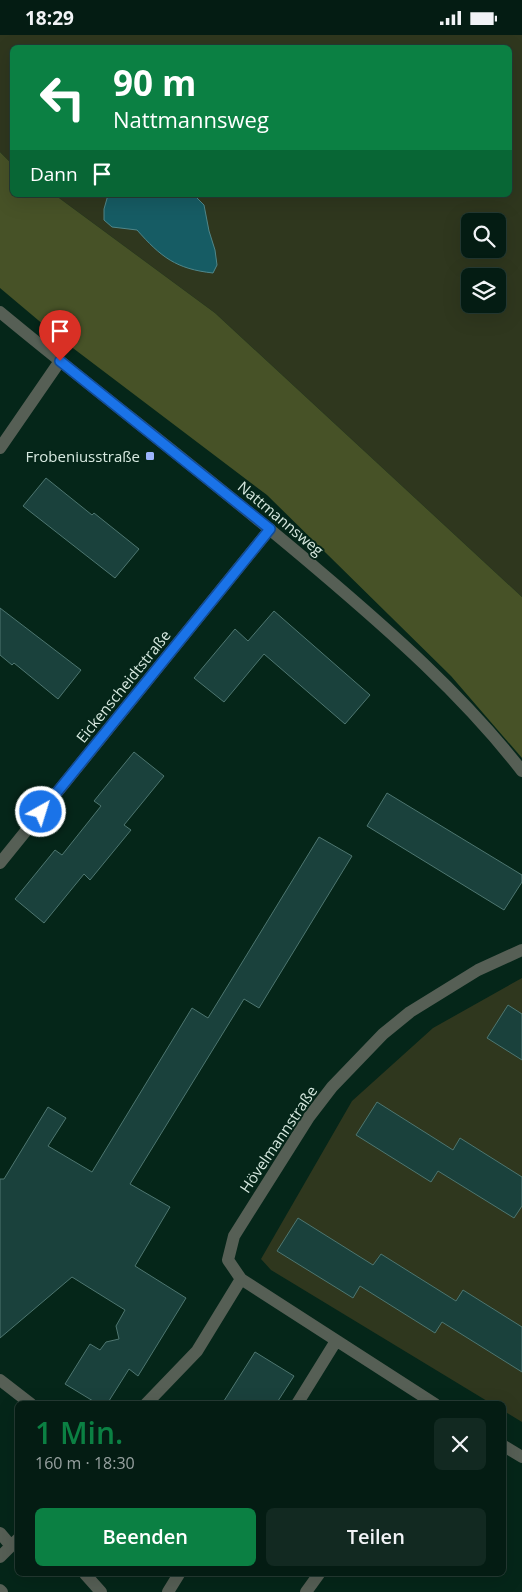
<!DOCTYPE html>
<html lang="de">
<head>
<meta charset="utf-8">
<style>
  body { margin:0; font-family:"Open Sans",sans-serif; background:#122921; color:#f1f3f6; height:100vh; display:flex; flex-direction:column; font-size:19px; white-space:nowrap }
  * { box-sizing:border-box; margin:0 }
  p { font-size:16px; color:#97a1a0 }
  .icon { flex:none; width:28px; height:28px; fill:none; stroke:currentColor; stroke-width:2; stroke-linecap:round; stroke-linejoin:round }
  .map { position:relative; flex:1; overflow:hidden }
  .side { position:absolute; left:15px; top:1366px; width:491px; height:175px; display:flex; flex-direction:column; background:#041c13; border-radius:8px; box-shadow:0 5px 20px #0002,0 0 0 1px #253a33 }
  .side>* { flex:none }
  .top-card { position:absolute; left:10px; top:10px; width:502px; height:152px; border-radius:8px; box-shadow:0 5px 20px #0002,0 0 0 1px #253a33; background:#0b8043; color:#fff; overflow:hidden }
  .buttons { position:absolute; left:461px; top:178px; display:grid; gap:10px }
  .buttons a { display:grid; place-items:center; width:45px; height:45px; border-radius:8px; background:#041c13; box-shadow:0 5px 20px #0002,0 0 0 1px #253a33; font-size:25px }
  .pin { position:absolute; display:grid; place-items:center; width:42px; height:42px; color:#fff; margin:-51px -21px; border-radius:50% 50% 50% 0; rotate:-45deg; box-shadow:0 0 5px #0007 }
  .pin .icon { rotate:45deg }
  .me { position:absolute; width:55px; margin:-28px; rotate:39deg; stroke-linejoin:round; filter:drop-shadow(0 0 4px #0008) }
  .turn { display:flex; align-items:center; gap:18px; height:105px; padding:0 20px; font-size:22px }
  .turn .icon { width:65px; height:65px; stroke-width:2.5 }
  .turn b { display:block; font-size:35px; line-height:42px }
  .then { display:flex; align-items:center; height:48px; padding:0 20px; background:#0003; gap:10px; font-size:19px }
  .round { display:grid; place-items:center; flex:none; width:52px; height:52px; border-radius:8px; background:#122921 }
  .headline { display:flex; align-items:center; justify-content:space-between; height:85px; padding:0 20px }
  h1 { font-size:30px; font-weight:600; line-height:38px; color:#0b8043 }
  .button { display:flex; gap:10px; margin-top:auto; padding:10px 20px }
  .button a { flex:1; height:58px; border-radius:8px; background:#0b8043; color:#fff; font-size:20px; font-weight:600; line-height:58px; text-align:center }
  .button a+a { background:#122921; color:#f1f3f6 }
  .status { display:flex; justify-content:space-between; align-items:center; height:35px; padding:0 25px; background:#041c13; direction:ltr }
  .status svg { height:14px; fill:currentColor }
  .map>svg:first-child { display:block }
  .green { fill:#2f371e; fill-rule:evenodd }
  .forest { fill:#475227 }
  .water { fill:#165c64; stroke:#508689 }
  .building { fill:#1a413c; stroke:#4e7670 }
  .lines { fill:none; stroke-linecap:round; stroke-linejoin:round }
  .minor { stroke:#565f55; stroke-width:12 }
  .route-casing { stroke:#114b97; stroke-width:12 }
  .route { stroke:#1a73e8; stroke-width:9 }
  .poi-dot { fill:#9bb5fd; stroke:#052619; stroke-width:2 }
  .labels { text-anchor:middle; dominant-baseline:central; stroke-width:4; stroke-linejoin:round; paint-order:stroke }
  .poi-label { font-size:15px; fill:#d7e9e0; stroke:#052619; text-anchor:end }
  .street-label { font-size:15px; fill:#d7e9e0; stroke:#052619 }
</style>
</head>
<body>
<div class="status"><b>18:29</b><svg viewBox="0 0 49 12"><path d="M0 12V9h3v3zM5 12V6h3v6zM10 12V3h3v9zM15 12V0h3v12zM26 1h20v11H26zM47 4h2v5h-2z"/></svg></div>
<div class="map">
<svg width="522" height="1557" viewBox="0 0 522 1557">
  <rect width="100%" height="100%" fill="#052619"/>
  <path class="green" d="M 0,0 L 522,0 L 522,562 L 215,278 L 55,160 L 510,160 L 510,12 L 12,12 L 12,129 L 0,117 ZM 470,186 L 498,186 L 498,214 L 470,214 ZM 470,241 L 498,241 L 498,269 L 470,269 Z
    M 522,943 L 522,1387 L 504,1376 L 504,1369 L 492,1369 L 271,1235 L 261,1224 L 352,1066 L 433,993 Z"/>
  <path class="forest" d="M 0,117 L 12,129 L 12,160 L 55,160 L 215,278 L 522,562 L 522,723 L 451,641 L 267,460 L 57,301 L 0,253 Z"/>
  <path class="water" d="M 108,160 L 194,160 L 204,170 L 209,196 L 215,215 L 217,230 L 213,238 C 176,234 161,222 137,195 L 112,192 L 104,185 L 104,174 Z"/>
  <path class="building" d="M 46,443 L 92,480 L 94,478 L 139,514 L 115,543 L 23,471 Z
    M 0,573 L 81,635 L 58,664 L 14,628 L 12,630 L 0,620 Z
    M 274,576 L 370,660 L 345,689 L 264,619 L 224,667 L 194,643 L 235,594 L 248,606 Z
    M 134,717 L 164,741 L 124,790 L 131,795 L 90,845 L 84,839 L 44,888 L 15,864 L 55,815 L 62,820 L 101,771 L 94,766 Z
    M 387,758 L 522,840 L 522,847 L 504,875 L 367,791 Z
    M 319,802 L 352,821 L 259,973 L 244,964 L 130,1149 L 170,1172 L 135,1231 L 186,1263 L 138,1341 L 129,1334 L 107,1369 L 98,1369 L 65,1349 L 90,1309 L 100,1315 L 106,1307 L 119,1304 L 116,1291 L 125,1275 L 72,1242 L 0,1303 L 0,1144 L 4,1144 L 48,1072 L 66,1083 L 48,1111 L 92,1137 L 192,973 L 208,983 Z
    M 508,970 L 522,979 L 522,1025 L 487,1003 Z
    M 377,1067 L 453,1115 L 460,1103 L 522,1142 L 522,1171 L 514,1183 L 438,1136 L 431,1147 L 356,1100 Z
    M 298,1183 L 373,1230 L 381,1219 L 456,1266 L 463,1255 L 522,1292 L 522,1337 L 442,1287 L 435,1298 L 360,1251 L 353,1263 L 277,1216 Z
    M 255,1317 L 294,1341 L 276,1369 L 222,1369 Z"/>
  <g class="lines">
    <path class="minor" d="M 0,277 C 105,364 214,446 317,534 C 390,596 463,660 522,736
      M 0,413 L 60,326
      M 0,828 L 270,494
      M 0,1345 L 31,1369
      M 146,1369 L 197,1316 L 241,1244
      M 297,1369 L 336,1306
      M 435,1369 L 241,1244 L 228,1225 L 234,1201 L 309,1082 L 332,1052 L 383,999 L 410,977 L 478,935 L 522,915
      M 504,1411 L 522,1422
      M 0,1498 L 11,1511
      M 0,1522 L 18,1504
      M 85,1539 L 101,1557
      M 0,1555 L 2,1557
      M 168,1557 L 179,1539
      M 306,1557 L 319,1539"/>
  </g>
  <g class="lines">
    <g class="route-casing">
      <path id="route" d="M 41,777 L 270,494 L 60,326"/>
    </g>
    <use href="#route" class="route"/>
  </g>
  <rect class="poi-dot" x="145" y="416" width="10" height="10" rx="2.5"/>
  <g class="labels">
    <g class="poi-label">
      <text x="140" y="421">Frobeniusstraße</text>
    </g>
    <g class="street-label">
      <text transform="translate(281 483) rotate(40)">Nattmannsweg</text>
      <text transform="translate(123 651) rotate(-51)">Eickenscheidtstraße</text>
      <text transform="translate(278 1104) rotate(-56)">Hövelmannstraße</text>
    </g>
  </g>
</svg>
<div class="buttons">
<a><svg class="icon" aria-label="search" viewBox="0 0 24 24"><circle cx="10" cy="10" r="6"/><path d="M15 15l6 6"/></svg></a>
<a><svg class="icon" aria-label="layers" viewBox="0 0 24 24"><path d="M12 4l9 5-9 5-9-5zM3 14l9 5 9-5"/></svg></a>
</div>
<div class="pin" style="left:60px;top:326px;background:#d93025"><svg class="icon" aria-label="arrive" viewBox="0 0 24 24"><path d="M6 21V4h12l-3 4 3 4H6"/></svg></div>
<svg class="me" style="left:41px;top:777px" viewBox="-20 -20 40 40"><circle r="17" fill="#1a73e8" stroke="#fff" stroke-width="3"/><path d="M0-11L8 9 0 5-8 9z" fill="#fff"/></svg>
<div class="top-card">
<div class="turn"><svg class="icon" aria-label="left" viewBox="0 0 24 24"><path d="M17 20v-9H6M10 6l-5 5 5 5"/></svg><div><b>90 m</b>Nattmannsweg</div></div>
<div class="then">Dann<svg class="icon" aria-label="arrive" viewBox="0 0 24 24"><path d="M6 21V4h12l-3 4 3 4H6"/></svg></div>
</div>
<section class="side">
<div class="headline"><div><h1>1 Min.</h1><p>160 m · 18:30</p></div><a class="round"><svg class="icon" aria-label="close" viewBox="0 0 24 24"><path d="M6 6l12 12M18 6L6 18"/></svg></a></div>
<div class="button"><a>Beenden</a><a>Teilen</a></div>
</section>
</div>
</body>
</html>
